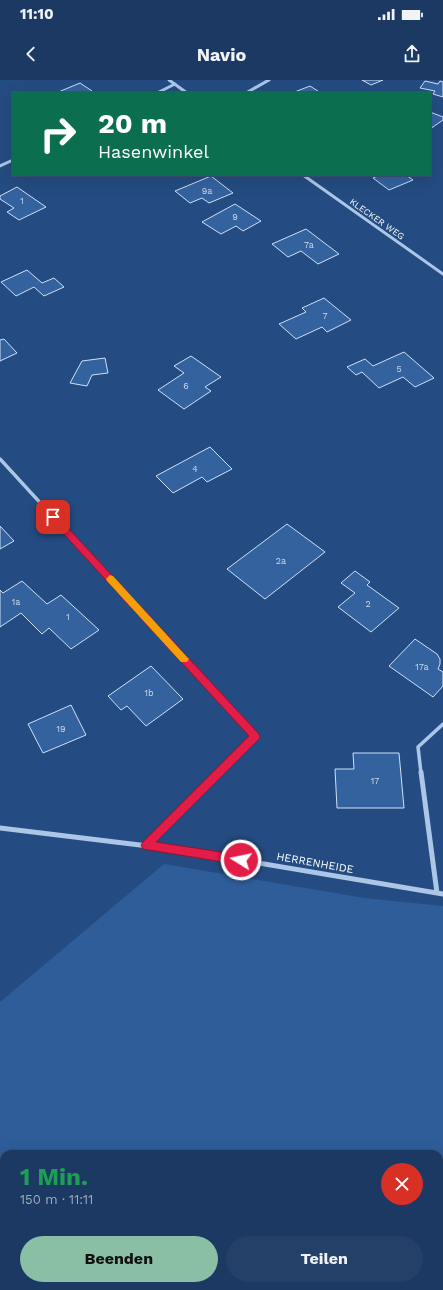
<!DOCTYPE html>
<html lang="de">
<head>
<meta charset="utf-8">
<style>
  body { margin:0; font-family:"Work Sans",sans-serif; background:#244068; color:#f1f3f6; height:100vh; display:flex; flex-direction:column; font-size:15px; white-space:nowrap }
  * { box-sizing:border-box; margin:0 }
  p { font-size:13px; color:#a0acbe }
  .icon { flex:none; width:22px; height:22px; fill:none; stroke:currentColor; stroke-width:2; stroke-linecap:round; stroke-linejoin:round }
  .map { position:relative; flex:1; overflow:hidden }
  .panel { position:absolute; left:0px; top:1070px; width:443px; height:140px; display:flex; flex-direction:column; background:#1b3962; border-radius:12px 12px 0 0; box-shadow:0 4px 16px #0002,0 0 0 1px #395377 }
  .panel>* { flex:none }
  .top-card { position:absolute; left:12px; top:12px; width:419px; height:84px; border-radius:0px; box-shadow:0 4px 16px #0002,0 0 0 1px #395377; background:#0b6e4f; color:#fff; overflow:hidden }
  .pin { position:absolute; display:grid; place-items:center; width:34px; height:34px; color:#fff; margin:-17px; border-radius:8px; box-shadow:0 2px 6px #0006 }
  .me { position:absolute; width:44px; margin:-22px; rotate:280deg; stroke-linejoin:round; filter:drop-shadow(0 0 3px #0008) }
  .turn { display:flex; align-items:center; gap:14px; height:84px; padding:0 20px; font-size:18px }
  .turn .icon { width:52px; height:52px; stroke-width:2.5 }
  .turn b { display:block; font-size:28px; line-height:34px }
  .round { display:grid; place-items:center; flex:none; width:42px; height:42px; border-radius:21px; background:#244068 }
  .headline { display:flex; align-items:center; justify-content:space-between; height:68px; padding:0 20px }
  h1 { font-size:24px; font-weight:700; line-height:30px; color:#1e9e55 }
  .action { display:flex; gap:8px; margin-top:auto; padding:8px 20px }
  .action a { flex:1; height:46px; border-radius:24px; background:#8abfa5; color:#111; font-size:16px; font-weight:700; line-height:46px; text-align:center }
  .action a+a { background:#244068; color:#f1f3f6 }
  .status { display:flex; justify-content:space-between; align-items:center; height:28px; padding:0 20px; background:#1b3962; direction:ltr }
  .status svg { height:11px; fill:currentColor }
  header { display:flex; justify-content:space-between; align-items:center; height:52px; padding:0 20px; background:#1b3962; font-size:18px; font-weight:700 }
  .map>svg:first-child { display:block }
  .green { fill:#2e5d99; fill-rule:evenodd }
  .building { fill:#34629f; stroke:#cfe0f6 }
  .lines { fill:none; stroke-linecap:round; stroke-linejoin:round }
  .street-far2 { stroke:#acc6e7; stroke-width:3 }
  .street-far1 { stroke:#acc6e7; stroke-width:3.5 }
  .street { stroke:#acc6e7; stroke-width:5 }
  .route { fill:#e11d48; stroke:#92132f }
  .slow { fill:#f59e0b }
  .labels { text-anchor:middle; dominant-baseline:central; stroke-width:4; stroke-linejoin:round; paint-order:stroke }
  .number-label { font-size:9px; fill:#ccd8e7 }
  .far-street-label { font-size:9px; fill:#fff; stroke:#244c82 }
  .street-label { font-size:11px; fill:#fff; stroke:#244c82 }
</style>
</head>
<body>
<div class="status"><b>11:10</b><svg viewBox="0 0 49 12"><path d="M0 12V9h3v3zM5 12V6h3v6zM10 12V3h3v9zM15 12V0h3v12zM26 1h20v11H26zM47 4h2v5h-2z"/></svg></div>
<header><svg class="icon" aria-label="back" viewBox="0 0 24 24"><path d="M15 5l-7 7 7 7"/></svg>Navio<svg class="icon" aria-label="share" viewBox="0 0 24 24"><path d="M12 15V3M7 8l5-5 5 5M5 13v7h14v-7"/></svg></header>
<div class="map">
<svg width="443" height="1210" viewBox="0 0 443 1210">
  <rect width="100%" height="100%" fill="#244c82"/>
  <path class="green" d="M 164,784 L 364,818 L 443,826 L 443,1210 L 0,1210 L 0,922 ZM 4,1074 L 439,1074 L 439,1206 L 4,1206 Z"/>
  <path class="building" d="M 362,0 L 383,0 L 371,5 Z
    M 425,1 L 438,4 L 440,1 L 443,2 L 443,17 L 433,14 L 435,11 L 420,8 Z
    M 80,3 L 92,11 L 90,12 L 91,13 L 56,13 Z
    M 310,6 L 321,13 L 292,13 Z
    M 430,32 L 443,37 L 443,40 L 430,49 Z
    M 380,95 L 406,95 L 413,100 L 389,110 L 373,98 Z
    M 211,96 L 233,113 L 209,123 L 202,118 L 190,123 L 175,111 Z
    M 17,107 L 46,127 L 19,140 L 7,132 L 14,128 L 0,119 L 0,116 Z
    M 235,124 L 261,141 L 243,151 L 236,146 L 221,154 L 202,142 Z
    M 306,149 L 339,174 L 318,184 L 301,171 L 288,177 L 272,164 Z
    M 27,190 L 42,203 L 54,198 L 64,207 L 44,216 L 34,207 L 16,216 L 1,202 Z
    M 324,218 L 351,240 L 327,252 L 322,247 L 296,259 L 279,244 L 306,232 L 302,228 Z
    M 4,259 L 17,273 L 0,281 L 0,260 Z
    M 404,272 L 434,298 L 415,307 L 403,297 L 379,308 L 362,292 L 356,295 L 347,287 L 365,279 L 373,286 Z
    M 191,276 L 221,297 L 205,307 L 211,311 L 184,329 L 158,310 L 184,293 L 174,286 Z
    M 105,278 L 108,293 L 92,295 L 87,306 L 70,303 L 82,281 Z
    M 210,367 L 232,389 L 207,402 L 202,397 L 173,413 L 156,396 Z
    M 287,444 L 325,472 L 265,519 L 227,489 Z
    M 0,446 L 14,461 L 0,469 Z
    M 355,491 L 370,502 L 367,505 L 399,528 L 371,552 L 338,527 L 355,513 L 341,503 Z
    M 22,501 L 47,524 L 61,515 L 99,550 L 71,569 L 49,548 L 42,554 L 21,533 L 0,547 L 0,510 L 3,513 Z
    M 415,559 L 437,574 L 440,579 L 440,584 L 438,589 L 443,592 L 443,606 L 433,617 L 389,586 Z
    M 151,586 L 183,619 L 146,646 L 127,626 L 121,630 L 108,616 Z
    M 71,625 L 86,655 L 43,673 L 28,644 Z
    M 353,673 L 399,673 L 404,728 L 337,728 L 335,689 L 354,689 Z"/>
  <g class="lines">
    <path class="street-far2" d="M 169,0 L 187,13
      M 157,13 L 175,4
      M 246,13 L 269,0
      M 0,86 L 13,80
      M 303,95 L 443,194"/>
    <path class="street-far1" d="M 0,379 L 255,657 L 218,693
      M 421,693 L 418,667 L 443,644"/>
    <path class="street" d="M 421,692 L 437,813
      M 0,748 L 181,770 L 443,814
      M 146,765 L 219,692"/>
  </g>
  <path class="route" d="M 53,434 L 56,435 L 259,654 L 260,657 L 259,659 L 156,762 L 241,775 L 245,777 L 246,780 L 245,783 L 241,785 L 143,769 L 141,765 L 143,762 L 249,656 L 50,439 L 49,437 Z"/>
  <path class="slow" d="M 110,495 L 113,496 L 187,577 L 189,579 L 187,582 L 181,582 L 107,501 L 106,499 Z"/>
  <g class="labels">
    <g class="number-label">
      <text x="207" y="111">9a</text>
      <text x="22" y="121">1</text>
      <text x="235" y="137">9</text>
      <text x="309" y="165">7a</text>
      <text x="325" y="236">7</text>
      <text x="399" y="289">5</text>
      <text x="186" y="306">6</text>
      <text x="195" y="389">4</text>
      <text x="281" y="481">2a</text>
      <text x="16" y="522">1a</text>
      <text x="368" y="524">2</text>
      <text x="68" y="537">1</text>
      <text x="422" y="587">17a</text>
      <text x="149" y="613">1b</text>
      <text x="61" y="649">19</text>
      <text x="375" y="701">17</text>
    </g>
    <g class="far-street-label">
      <text transform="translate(377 139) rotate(35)">KLECKER WEG</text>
    </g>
    <g class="street-label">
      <text transform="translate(315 783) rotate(10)">HERRENHEIDE</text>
    </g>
  </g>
</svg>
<div class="pin" style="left:53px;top:437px;background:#d93025"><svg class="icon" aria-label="arrive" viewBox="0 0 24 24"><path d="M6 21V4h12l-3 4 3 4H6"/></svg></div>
<svg class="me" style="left:241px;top:780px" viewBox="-20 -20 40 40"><circle r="17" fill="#e11d48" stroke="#fff" stroke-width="3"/><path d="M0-11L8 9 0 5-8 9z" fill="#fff"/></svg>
<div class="top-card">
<div class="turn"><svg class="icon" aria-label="right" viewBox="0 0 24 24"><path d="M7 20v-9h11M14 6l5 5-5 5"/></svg><div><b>20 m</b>Hasenwinkel</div></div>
</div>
<section class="panel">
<div class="headline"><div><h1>1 Min.</h1><p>150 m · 11:11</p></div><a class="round" style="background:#d93025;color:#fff"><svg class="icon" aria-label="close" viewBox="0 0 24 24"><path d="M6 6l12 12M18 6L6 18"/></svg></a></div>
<div class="action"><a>Beenden</a><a>Teilen</a></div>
</section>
</div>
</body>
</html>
